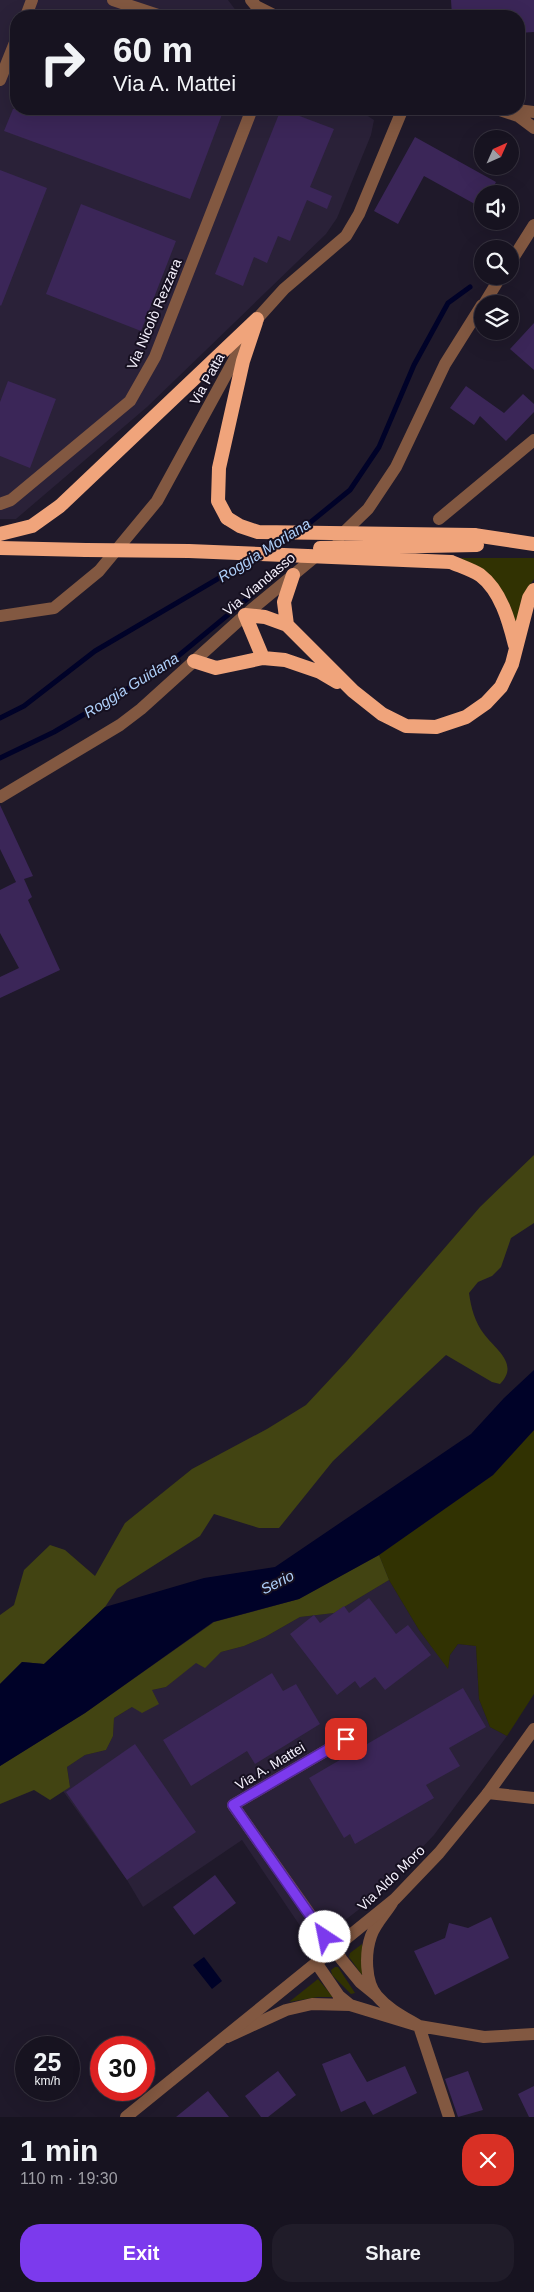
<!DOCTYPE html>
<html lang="en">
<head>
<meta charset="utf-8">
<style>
  body { margin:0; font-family:Helvetica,sans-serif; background:#201c29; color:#f1f3f6; height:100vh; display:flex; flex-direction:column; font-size:19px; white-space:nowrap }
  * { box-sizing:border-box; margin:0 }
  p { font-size:16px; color:#9e9ea5 }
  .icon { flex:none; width:28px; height:28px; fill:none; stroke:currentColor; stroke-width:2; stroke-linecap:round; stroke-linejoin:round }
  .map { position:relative; height:2117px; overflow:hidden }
  .sheet { display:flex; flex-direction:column; background:#171320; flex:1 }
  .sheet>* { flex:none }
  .top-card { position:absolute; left:10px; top:10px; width:515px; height:105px; border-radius:20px; box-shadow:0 5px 20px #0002,0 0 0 1px #36323e; background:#171320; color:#f1f3f6; overflow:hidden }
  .needle { width:32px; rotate:45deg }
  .tools { position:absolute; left:474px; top:130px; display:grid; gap:10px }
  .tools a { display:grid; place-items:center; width:45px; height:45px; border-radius:50%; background:#171320; box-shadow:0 5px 20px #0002,0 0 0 1px #36323e; font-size:25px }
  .speed { position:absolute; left:15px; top:2036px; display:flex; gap:10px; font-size:25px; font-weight:700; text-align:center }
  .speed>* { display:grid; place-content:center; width:65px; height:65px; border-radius:50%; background:#171320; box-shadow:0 5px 20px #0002,0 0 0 1px #36323e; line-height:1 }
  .speed small { font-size:12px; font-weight:400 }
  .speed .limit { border:8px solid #d22; background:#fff; color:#111 }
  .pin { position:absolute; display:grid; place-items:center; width:42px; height:42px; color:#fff; margin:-21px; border-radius:10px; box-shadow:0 2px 8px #0006 }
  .me { position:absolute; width:55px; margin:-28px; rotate:326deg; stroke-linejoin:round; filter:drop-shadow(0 0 4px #0008) }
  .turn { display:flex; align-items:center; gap:18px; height:105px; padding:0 20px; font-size:22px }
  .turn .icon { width:65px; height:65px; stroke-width:2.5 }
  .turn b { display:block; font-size:35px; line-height:42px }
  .round { display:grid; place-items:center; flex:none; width:52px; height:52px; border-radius:20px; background:#201c29 }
  .overview { display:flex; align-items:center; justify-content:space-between; height:85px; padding:0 20px }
  h1 { font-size:30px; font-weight:700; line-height:38px }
  .primary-button { display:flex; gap:10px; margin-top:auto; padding:10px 20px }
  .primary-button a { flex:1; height:58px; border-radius:20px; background:#7c3aed; color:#fff; font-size:20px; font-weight:700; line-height:58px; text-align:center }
  .primary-button a+a { background:#201c29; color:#f1f3f6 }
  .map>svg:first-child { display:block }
  .built { fill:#2a2138 }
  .green { fill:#313202 }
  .forest { fill:#424412 }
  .water { fill:#000228 }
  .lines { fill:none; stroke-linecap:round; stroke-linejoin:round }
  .stream { stroke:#000228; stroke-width:5 }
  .building { fill:#3b2658 }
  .minor { stroke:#825841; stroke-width:12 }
  .tertiary { stroke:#825841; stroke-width:12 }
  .trunk { stroke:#f0a47b; stroke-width:14 }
  .trunk-bridge { stroke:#f0a47b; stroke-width:14 }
  .route-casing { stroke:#51269a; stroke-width:12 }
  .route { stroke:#7c3aed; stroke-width:9 }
  .labels { text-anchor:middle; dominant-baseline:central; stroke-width:4; stroke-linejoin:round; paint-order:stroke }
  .street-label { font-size:14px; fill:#f5f1fd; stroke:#161020 }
  .water-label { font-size:15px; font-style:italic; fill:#afd0fa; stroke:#161020 }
</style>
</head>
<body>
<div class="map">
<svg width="534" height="2117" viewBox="0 0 534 2117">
  <rect width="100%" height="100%" fill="#1f192a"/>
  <path class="built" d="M 0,0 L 228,0 L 240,16 L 16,16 L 16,109 L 357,109 L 374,120 L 371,135 L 337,218 L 326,234 L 147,407 L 16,519 L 0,519 Z
    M 389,1580 L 419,1630 L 448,1668 L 450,1655 L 458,1644 L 476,1646 L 479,1699 L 490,1727 L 507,1736 L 434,1835 L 375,1897 L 313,1945 L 242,1840 L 143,1907 L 127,1880 L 63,1791 L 70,1786 L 67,1767 L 85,1755 L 106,1750 L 113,1736 L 114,1718 L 132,1707 L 152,1690 L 166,1687 L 196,1662 L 205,1667 L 221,1652 L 244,1646 L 265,1637 L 300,1617 L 334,1613 Z"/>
  <path class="green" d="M 459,558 L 534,558 L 534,579 L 522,597 L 516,625 C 509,592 490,570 459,558 Z
    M 534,1430 L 534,1694 L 507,1736 L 490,1727 L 479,1699 L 476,1646 L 458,1644 L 450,1655 L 448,1669 L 419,1630 L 389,1580 L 379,1555 L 493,1475 Z
    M 362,1944 L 362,1975 L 349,1957 L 350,1953 Z
    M 335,1967 L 338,1967 L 355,1993 L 351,1994 L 332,1975 L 331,1970 Z
    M 318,1979 L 333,1997 L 318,1997 L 289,2002 Z"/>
  <path class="forest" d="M 534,1155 L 534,1223 L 511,1238 L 501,1267 L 492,1276 L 478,1282 L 469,1293 C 471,1308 475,1322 484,1334 C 495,1349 520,1364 500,1384 L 492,1382 L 446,1355 L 333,1461 L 279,1528 L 259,1528 L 214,1514 L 200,1536 L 117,1589 L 105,1607 L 44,1664 L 22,1662 L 0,1684 L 0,1615 L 14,1605 L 24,1570 L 50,1545 L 65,1550 L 95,1576 L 125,1523 L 192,1469 L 267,1429 L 306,1405 L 347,1361 L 480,1207 Z
    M 379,1555 L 389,1580 L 334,1613 L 300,1617 L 265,1637 L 244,1646 L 221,1652 L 205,1668 L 196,1663 L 166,1687 L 152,1690 L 159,1704 L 142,1713 L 132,1707 L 114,1718 L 113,1736 L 106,1750 L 85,1755 L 67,1767 L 70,1787 L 50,1800 L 34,1790 L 0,1804 L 0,1766 L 85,1713 L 214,1622 L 299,1599 Z"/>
  <path class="water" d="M 534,1370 L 534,1430 L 493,1475 L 379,1555 L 299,1599 L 213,1622 L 85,1713 L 0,1766 L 0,1684 L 22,1662 L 44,1664 L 105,1607 L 204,1578 L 275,1567 L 471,1434 L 504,1398 Z
    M 204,1957 L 222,1981 L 212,1989 L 193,1965 Z"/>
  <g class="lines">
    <path class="stream" d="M 301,530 L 350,490 L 379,447 L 414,365 L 448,303 L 470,287
      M 267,550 L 292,536
      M 0,718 L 24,706 L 95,651 L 255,557
      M 0,758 L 54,732 L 166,666 L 275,576"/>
  </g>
  <path class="building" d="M 451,0 L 534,0 L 534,32 L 519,33 L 519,16 L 452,16 Z
    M 13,109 L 224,109 L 190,199 L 4,131 Z
    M 281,109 L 334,129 L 310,187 L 332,196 L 327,209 L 307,200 L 290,241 L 278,236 L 267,263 L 254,257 L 243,286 L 215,274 Z
    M 415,137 L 496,182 L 490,194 L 482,194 L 482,208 L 424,176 L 398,224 L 374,211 Z
    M 0,170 L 47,188 L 1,306 L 0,305 Z
    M 81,204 L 176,241 L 141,331 L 46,294 Z
    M 534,323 L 534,370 L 510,349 Z
    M 8,381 L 56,399 L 30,468 L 0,456 L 0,402 Z
    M 466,386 L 504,413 L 523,394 L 534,404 L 534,412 L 506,441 L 480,416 L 474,425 L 450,408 Z
    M 0,805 L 33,876 L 24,879 L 32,897 L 28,900 L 60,970 L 0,998 L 0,977 L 19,968 L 0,933 L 0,890 L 16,882 L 0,849 Z
    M 369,1598 L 396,1634 L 408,1625 L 431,1655 L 385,1690 L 375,1677 L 360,1688 L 355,1681 L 337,1695 L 290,1634 L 314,1615 L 320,1623 L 344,1606 L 349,1613 Z
    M 272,1673 L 283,1691 L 296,1684 L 320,1724 L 255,1764 L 247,1751 L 191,1786 L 163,1740 Z
    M 463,1688 L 486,1727 L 449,1748 L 460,1766 L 426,1785 L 434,1798 L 355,1844 L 350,1834 L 344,1838 L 309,1778 Z
    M 135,1744 L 196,1832 L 127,1880 L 66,1792 Z
    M 215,1875 L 236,1903 L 194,1935 L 173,1907 Z
    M 491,1917 L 509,1958 L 435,1995 L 414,1951 L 445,1938 L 449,1923 L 468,1928 Z
    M 350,2053 L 367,2082 L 405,2066 L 417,2093 L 373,2115 L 365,2101 L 341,2112 L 322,2064 Z
    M 278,2071 L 296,2095 L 268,2117 L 261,2117 L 245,2096 Z
    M 468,2071 L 483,2110 L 458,2117 L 445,2079 Z
    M 534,2086 L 534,2117 L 529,2117 L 518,2094 Z
    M 208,2091 L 229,2117 L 176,2117 Z"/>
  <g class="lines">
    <path class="minor" d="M 113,0 L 161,16
      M 251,0 L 256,6 L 276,16
      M 26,16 L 32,0
      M 0,80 L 16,40
      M 0,504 L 11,500 L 130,401 L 155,357 L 252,109
      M 439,519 L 534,440
      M 0,616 L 54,608 L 99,571 L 157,501 L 246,338
      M 346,1739 L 233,1805 L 342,1960 L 360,1982 L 376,1995
      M 488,1793 L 534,1798
      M 392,1903 C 386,1913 375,1924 371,1936 C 365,1953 365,1982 377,1996 C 388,2009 404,2017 419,2026 L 449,2117
      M 317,1964 L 339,1996 L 350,2005
      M 227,2037 L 286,2010 L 312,2004 L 350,2005 L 419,2026 L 484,2037 L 534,2034"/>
    <path class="tertiary" d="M 497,109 L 518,116 L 534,128
      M 509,109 L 534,112
      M 510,263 L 534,225
      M 484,304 L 501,276
      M 257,319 L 284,289 L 346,236 L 359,214 L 401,113 L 404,109
      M 338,538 L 368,509 L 396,467 L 445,364 L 482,305
      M 0,797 L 120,725 L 141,709 L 245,615 L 321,552
      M 126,2117 L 395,1899 L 439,1853 L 488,1793 L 534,1729"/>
    <path class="trunk" d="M 227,518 L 218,501 L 219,468 L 243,361 L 256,322
      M 0,534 L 32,526 L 60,506 L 257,319
      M 474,535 L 534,544
      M 0,548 L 86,550
      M 451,562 C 460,566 472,570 480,575 C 501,591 509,621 515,645
      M 293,575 L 284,602 L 287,625 L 353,691 L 382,714 L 406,726 L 436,727 L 466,717 L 486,703 L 501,687 L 512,664 L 529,598 L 534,590
      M 245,615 L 263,658
      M 245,615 L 265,617 L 287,625
      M 194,661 L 216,668 L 263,658 L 285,660 L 320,672 L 337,682"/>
    <path class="trunk-bridge" d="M 227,518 L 240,526 L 258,532 L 474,535
      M 320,548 L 477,545
      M 86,550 L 189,551 L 451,562"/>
  </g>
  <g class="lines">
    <g class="route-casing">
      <path id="route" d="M 325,1937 L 233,1805 L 346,1739"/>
    </g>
    <use href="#route" class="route"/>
  </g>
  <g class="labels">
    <g class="street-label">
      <text transform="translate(154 314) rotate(-67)">Via Nicolò Rezzara</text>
      <text transform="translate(207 379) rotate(-61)">Via Patta</text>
      <text transform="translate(259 584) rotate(-40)">Via Viandasso</text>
      <text transform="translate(270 1766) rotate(-31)">Via A. Mattei</text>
      <text transform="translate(391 1878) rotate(-44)">Via Aldo Moro</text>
    </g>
    <g class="water-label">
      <text transform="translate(264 550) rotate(-32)">Roggia Morlana</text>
      <text transform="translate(131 685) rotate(-32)">Roggia Guidana</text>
      <text transform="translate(277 1582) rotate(-27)">Serio</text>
    </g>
  </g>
</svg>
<div class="tools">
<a><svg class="needle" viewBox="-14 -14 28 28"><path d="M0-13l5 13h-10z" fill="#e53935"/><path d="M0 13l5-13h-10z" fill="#9e9ea5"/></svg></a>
<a><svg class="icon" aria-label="sound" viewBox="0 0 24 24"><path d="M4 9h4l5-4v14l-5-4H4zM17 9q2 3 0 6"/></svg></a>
<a><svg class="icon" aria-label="search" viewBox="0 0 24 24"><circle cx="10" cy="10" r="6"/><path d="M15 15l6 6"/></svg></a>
<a><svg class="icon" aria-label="layers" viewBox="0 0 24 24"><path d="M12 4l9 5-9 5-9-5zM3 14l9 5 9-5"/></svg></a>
</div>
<div class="speed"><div>25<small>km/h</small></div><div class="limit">30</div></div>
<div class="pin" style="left:346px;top:1739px;background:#d93025"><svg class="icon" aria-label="arrive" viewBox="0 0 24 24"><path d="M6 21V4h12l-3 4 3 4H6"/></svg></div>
<svg class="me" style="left:325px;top:1937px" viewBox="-20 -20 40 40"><circle r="19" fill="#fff"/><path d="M0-13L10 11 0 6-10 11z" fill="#7c3aed"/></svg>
<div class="top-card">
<div class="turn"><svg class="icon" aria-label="right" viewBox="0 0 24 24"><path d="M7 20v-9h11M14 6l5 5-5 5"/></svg><div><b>60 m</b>Via A. Mattei</div></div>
</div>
</div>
<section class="sheet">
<div class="overview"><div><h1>1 min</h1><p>110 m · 19:30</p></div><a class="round" style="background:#d93025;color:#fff"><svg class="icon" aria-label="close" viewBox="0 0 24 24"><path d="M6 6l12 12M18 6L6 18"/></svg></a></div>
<div class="primary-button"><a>Exit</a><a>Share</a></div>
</section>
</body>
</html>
